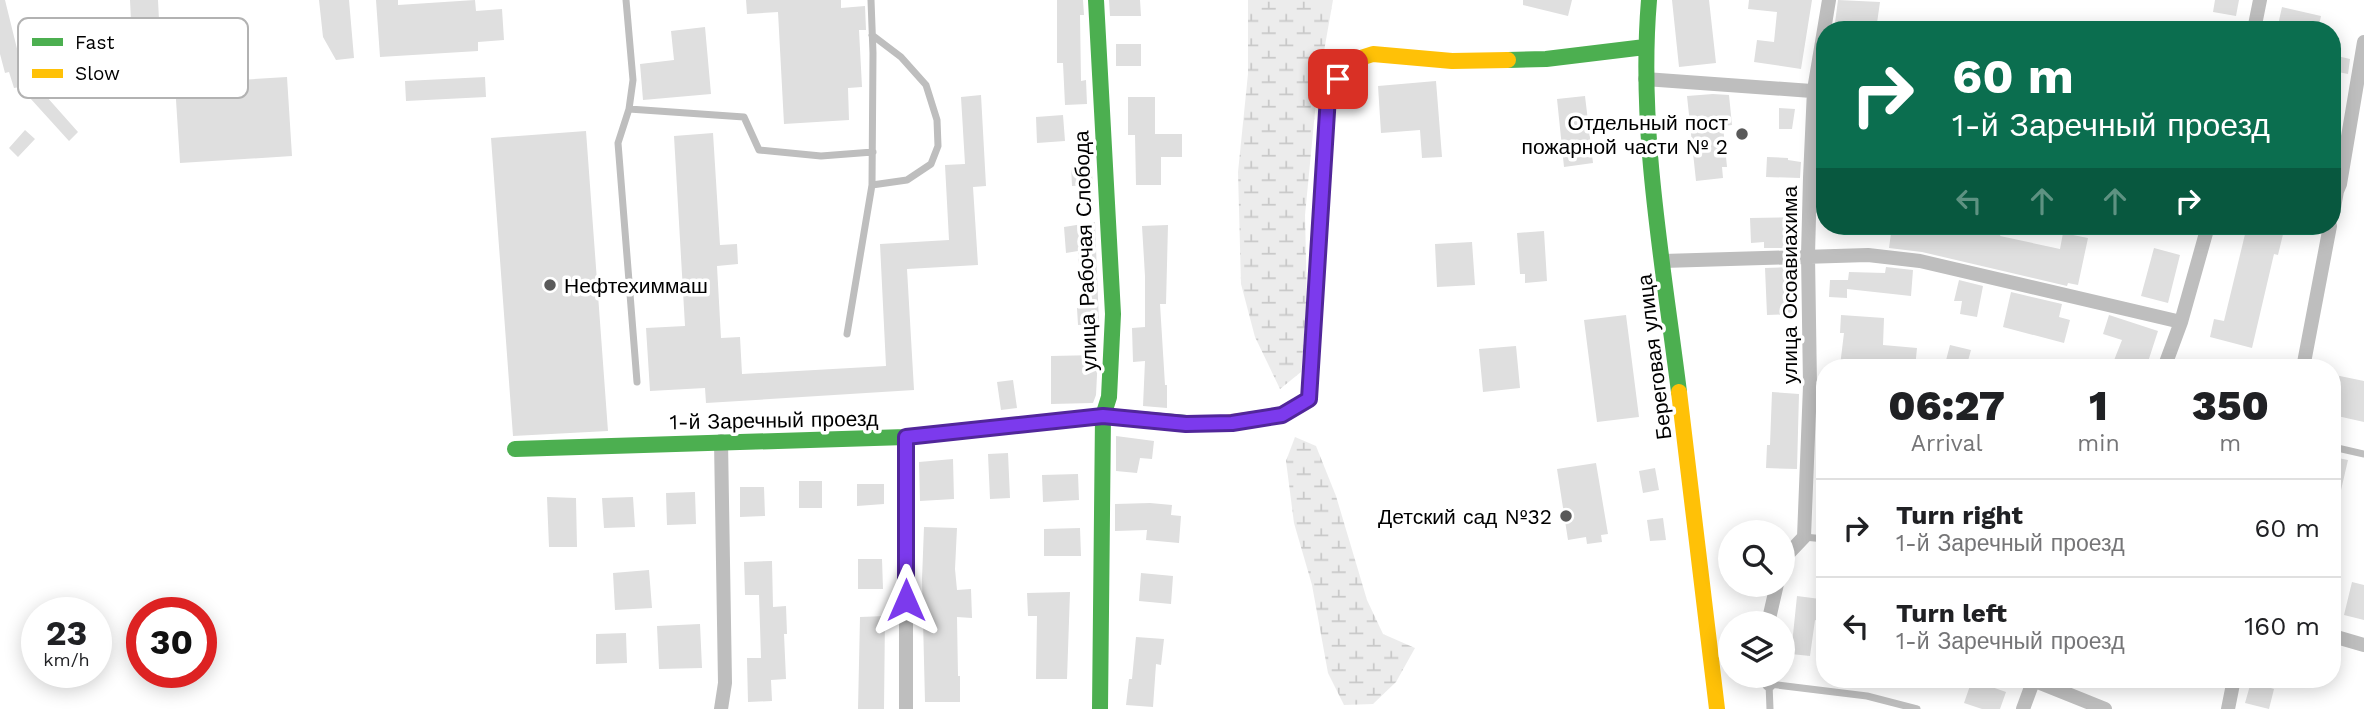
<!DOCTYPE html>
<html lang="en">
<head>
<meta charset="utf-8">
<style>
  body { margin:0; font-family:"Work Sans",sans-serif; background:#f6f6f6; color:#202124; height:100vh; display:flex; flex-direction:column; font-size:26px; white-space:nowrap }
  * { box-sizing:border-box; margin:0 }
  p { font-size:23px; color:#757577 }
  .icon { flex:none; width:38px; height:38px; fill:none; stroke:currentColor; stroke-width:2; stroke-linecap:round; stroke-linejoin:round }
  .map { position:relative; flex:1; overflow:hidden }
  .panel { position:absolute; left:1816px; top:359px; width:525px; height:329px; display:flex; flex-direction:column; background:#fff; border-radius:28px; box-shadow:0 4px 18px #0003 }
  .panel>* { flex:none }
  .banner { position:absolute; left:1816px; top:21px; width:525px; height:214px; border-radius:28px; box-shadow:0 4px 18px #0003; background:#0b6e4f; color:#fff; overflow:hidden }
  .tools { position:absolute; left:1718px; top:520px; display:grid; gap:14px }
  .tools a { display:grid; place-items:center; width:77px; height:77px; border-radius:50%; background:#fff; box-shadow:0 4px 18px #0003; font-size:35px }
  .speed { position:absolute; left:21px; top:597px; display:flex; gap:14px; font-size:35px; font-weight:700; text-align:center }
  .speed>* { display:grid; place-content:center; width:91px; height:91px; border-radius:50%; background:#fff; box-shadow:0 4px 18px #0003; line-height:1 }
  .speed small { font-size:18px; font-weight:400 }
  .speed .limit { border:10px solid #d22; background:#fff; color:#111 }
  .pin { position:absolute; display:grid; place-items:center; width:60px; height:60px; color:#fff; margin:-30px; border-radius:14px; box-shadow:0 4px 10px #0006 }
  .me { position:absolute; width:77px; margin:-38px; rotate:0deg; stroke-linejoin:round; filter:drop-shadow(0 0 5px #0008) }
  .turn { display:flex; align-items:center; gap:24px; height:147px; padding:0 21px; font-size:32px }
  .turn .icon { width:91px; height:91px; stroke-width:2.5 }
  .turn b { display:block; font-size:49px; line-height:60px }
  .lanes { display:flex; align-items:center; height:66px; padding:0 21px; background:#0003; justify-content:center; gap:35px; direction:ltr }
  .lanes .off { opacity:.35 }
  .eta { display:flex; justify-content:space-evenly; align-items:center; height:119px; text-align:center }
  .eta b { font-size:42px; font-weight:800; line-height:49px }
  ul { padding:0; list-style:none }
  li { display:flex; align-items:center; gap:21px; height:98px; padding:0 21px; border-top:2px solid #e0e0e0 }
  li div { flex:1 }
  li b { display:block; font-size:26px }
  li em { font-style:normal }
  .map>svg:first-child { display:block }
  .wetland { fill:url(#wetland-marsh) }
  .building { fill:#dfdfdf }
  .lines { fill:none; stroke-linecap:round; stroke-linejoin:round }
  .lane { stroke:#bebebe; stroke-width:7 }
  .street { stroke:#bebebe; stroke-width:14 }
  .fast { stroke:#4caf50; stroke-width:16 }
  .slow { stroke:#ffc107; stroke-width:16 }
  .route-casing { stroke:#51269a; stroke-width:18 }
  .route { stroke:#7c3aed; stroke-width:12 }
  .poi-dot { fill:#595959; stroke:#fff; stroke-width:2.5 }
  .labels { text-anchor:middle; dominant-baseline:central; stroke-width:7; stroke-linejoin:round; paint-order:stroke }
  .poi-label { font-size:21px; fill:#000; stroke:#fff; text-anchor:end }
  .street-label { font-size:21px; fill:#000; stroke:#fff }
  .key { fill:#fff; stroke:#b2b2b2; stroke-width:2 }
  .key-label { font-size:19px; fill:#000 }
</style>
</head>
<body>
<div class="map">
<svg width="2364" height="709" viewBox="0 0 2364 709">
  <defs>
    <pattern id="wetland-marsh" width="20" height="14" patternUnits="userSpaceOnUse" patternTransform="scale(1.75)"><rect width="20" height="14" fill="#ececec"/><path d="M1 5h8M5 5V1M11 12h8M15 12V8" fill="none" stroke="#c9c9c9"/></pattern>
  </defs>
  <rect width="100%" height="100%" fill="#fff"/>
  <path class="wetland" d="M 1248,0 L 1333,0 L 1317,91 L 1305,215 L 1307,303 L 1301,372 L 1280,389 L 1255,337 L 1241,284 L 1238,172 L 1248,74 Z
    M 1295,437 L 1316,446 L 1336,496 L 1367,600 L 1383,634 L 1415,648 L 1396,682 L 1373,704 L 1344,705 L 1328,673 L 1312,585 L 1294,523 L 1286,461 Z"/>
  <path class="building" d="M 0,0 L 5,0 L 22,69 L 78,132 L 69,141 L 20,87 L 14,88 L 9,72 L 5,73 L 0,54 Z
    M 130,0 L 158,0 L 159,20 L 131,21 Z
    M 319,0 L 349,0 L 354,58 L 336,60 L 323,37 Z
    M 376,0 L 398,0 L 398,5 L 475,0 L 476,11 L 502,9 L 504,40 L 478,42 L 478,51 L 380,57 Z
    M 746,0 L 841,0 L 841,8 L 865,6 L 866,30 L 859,30 L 862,87 L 848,88 L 849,120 L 784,124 L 778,12 L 747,14 Z
    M 1057,0 L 1083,0 L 1084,15 L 1080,15 L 1081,81 L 1086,80 L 1087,104 L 1065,105 L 1063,63 L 1057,63 Z
    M 1109,0 L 1140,0 L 1141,16 L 1110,16 Z
    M 1523,0 L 1572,0 L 1568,16 L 1523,5 Z
    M 1672,0 L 1709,0 L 1716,63 L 1679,67 Z
    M 1749,0 L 1812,0 L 1801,69 L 1754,62 L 1757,40 L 1774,42 L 1777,12 L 1748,9 Z
    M 1838,0 L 1880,2 L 1876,30 L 1835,23 Z
    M 2215,0 L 2239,0 L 2236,16 L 2213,12 Z
    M 2282,7 L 2321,16 L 2318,30 L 2298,30 L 2278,25 Z
    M 705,27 L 711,94 L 643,100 L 640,64 L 674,60 L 671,31 Z
    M 1116,44 L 1141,44 L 1141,66 L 1116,66 Z
    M 2333,55 L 2350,59 L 2348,74 L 2333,71 Z
    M 287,77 L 292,156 L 180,163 L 175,84 Z
    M 485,77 L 486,97 L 406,101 L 405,81 Z
    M 1436,81 L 1442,157 L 1422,158 L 1420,130 L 1381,133 L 1378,86 Z
    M 1713,94 L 1729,95 L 1732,125 L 1723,126 L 1727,167 L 1722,167 L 1723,178 L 1696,181 L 1687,96 Z
    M 981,95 L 986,186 L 973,187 L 978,265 L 907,269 L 914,390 L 706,403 L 705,388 L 650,391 L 646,328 L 685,326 L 674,136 L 713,133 L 720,245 L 737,244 L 738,264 L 717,266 L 721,338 L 740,337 L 742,374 L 886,366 L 880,244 L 949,240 L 945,165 L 965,164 L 961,97 Z
    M 1585,96 L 1593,163 L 1564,167 L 1557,99 Z
    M 1128,97 L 1155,97 L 1155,134 L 1182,134 L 1182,157 L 1161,157 L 1161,185 L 1136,185 L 1135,135 L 1128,135 Z
    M 1779,108 L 1795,109 L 1792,129 L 1779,129 Z
    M 1063,115 L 1065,141 L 1037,143 L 1036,117 Z
    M 25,130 L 35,139 L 18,157 L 9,148 Z
    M 586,131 L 608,431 L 513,436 L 491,138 Z
    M 1767,157 L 1788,158 L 1788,160 L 1801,162 L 1800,178 L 1766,177 Z
    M 1091,164 L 1093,185 L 1072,186 L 1071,165 Z
    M 1799,217 L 1799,242 L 1794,242 L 1794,248 L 1764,248 L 1764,242 L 1751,243 L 1750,218 Z
    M 1095,222 L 1099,324 L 1078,325 L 1077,308 L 1082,308 L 1078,251 L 1066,253 L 1064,227 Z
    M 1168,225 L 1166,304 L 1160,304 L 1165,385 L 1167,385 L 1167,408 L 1143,406 L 1145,361 L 1133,362 L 1132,328 L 1145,327 L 1145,276 L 1142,226 Z
    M 1892,226 L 1932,226 L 1970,232 L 1971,226 L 2003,226 L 2000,236 L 2060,249 L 2063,233 L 2088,238 L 2078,285 L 2068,283 L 2067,286 L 1922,252 L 1889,248 Z
    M 2247,226 L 2285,226 L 2278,255 L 2274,254 L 2252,348 L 2210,337 L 2214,319 L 2224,321 Z
    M 1544,231 L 1547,281 L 1525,283 L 1525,274 L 1520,274 L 1517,233 Z
    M 1472,242 L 1475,285 L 1437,287 L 1435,244 Z
    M 2154,248 L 2180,255 L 2168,303 L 2141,296 Z
    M 1795,267 L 1797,314 L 1767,315 L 1765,268 Z
    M 1886,267 L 1913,270 L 1911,296 L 1847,289 L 1847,298 L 1829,297 L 1830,280 L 1848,280 L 1849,272 L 1885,273 Z
    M 1959,280 L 1983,286 L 1977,317 L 1960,314 L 1962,301 L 1954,301 Z
    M 2011,292 L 2062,304 L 2059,317 L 2070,320 L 2064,343 L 2003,327 Z
    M 1626,315 L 1639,417 L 1597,422 L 1584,320 Z
    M 1841,315 L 1884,318 L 1883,345 L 1917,348 L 1915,368 L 1840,366 L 1844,333 L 1840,333 Z
    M 2109,315 L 2158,331 L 2146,368 L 2111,368 L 2122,340 L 2103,334 Z
    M 1950,345 L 1971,350 L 1966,368 L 1944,368 Z
    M 1516,346 L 1520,388 L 1483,392 L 1479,349 Z
    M 1098,355 L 1096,395 L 1093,403 L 1051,404 L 1051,356 Z
    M 2335,375 L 2364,381 L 2364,422 L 2333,415 Z
    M 1013,380 L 1017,408 L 1001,410 L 997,382 Z
    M 1772,392 L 1799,394 L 1797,469 L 1766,468 L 1767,445 L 1770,445 Z
    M 1116,436 L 1154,441 L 1152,459 L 1140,458 L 1137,473 L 1116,471 Z
    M 1008,453 L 1010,498 L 990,499 L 988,454 Z
    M 2333,457 L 2348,460 L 2338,503 L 2333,502 Z
    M 953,459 L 954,499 L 920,501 L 919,462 Z
    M 1596,463 L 1608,534 L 1601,535 L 1602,542 L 1587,544 L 1586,537 L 1568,540 L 1557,469 Z
    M 1655,468 L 1659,490 L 1643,493 L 1639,471 Z
    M 1078,474 L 1079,500 L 1043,502 L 1042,475 Z
    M 799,481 L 822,481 L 822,508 L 799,508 Z
    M 857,484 L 884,484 L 884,504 L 857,506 Z
    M 740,487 L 764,487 L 765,516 L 740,517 Z
    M 695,492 L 696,524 L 667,525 L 666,493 Z
    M 547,497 L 576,498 L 577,547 L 549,547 Z
    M 633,497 L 635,527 L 604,528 L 602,498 Z
    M 1150,503 L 1172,505 L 1171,515 L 1181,516 L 1179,543 L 1146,540 L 1147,530 L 1115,531 L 1115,504 Z
    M 1663,518 L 1666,540 L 1650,541 L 1647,520 Z
    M 924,527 L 957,528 L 955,569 L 957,590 L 971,589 L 972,618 L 957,617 L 958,676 L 960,676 L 960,702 L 925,702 L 922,579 Z
    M 1080,528 L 1081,556 L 1044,556 L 1044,529 Z
    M 858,559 L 882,559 L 883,589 L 858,589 Z
    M 772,561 L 773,607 L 786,606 L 787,634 L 784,634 L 786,679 L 771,680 L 772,701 L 748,702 L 747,658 L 761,658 L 759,595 L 745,595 L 744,562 Z
    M 649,570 L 652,608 L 615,610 L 613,573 Z
    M 1141,573 L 1173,576 L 1171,604 L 1139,601 Z
    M 2352,582 L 2364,585 L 2364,620 L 2344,615 Z
    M 1070,592 L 1067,679 L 1036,679 L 1037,616 L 1028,616 L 1027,593 Z
    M 1797,596 L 1820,599 L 1818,621 L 1815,620 L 1810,656 L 1791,654 Z
    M 885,616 L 884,709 L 858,709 L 860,617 Z
    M 700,624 L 702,668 L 659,669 L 657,626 Z
    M 626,633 L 627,663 L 596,664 L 596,634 Z
    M 1136,637 L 1164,639 L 1161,665 L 1156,664 L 1153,707 L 1126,705 L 1129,679 L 1132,679 Z
    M 1972,680 L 2006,692 L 2000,709 L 1982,709 L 1964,703 Z
    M 2251,682 L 2274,689 L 2269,709 L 2245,703 Z"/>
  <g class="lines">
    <path class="lane" d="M 626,0 L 633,80 L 629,109 L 618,143 L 637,382
      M 629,109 L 744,117 L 759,150 L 821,156 L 873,152
      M 872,185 L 907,180 L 931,164 L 938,146 L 937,120 L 926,85 L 901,57 L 872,35
      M 847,334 L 872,185 L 873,53 L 871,0
      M 1810,386 L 1825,388
      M 2333,447 L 2364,454
      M 1804,537 L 1825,539
      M 1770,709 L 1769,684 L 1867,696 L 1917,709"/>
    <path class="street" d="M 2254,30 L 2260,0
      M 1645,79 L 1825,92
      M 2333,213 L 2337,191 L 2340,184 L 2364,42
      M 1663,261 L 1868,255 L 1920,261 L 2181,322
      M 2164,368 L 2181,322 L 2208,226
      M 2303,368 L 2330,226
      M 1783,564 L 1785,557 L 1804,537 L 1810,386 L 1808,255 L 1810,178 L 1814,90 L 1829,0
      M 1768,623 L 1777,584
      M 2333,636 L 2364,645
      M 1765,676 L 1769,684
      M 2033,680 L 2105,709
      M 721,709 L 725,683 L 721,441
      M 906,709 L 906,437
      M 2023,709 L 2034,679
      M 2228,709 L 2234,679"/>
    <path class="fast" d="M 1096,0 L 1113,314 L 1109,397 L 1103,416 L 1100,709
      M 1649,0 C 1638,130 1663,263 1679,392
      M 1508,60 L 1546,59 L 1645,47
      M 515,449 L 906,437 L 1103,416 L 1186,423 L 1227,423"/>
    <path class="slow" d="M 1679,392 L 1717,709
      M 1227,423 L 1282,415 L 1309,399 L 1328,96 L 1348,62 L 1373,54 L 1452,61 L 1508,60"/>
  </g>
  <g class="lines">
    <g class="route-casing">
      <path id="route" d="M 906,600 L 906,437 L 1103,416 L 1186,424 L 1232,423 L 1282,415 L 1309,399 L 1328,96 L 1338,79"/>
    </g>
    <use href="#route" class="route"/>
  </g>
  <g class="poi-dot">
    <circle cx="1742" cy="134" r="7"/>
    <circle cx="550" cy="285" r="7"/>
    <circle cx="1566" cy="516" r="7"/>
  </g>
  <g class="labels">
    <g class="poi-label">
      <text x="1728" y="122">Отдельный пост<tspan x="1728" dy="24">пожарной части № 2</tspan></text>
      <text x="564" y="285" text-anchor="start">Нефтехиммаш</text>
      <text x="1552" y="516">Детский сад №32</text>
    </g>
    <g class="street-label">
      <text transform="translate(1085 251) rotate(-92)">улица Рабочая Слобода</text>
      <text transform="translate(1789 285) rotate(-90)">улица Осоавиахима</text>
      <text transform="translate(1654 357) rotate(-97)">Береговая улица</text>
      <text transform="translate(774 420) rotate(-1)">1-й Заречный проезд</text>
    </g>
  </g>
  <rect x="18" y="18" width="230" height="80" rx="10" class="key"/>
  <rect x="32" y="38" width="31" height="8" fill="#4caf50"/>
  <rect x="32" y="69" width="31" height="9" fill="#ffc107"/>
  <g class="key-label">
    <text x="75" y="49">Fast</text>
    <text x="75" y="80">Slow</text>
  </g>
</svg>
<div class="tools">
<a><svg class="icon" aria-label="search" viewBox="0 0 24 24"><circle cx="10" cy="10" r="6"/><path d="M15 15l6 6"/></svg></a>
<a><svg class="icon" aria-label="layers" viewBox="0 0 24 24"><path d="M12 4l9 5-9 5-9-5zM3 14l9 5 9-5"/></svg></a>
</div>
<div class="speed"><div>23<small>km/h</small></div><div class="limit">30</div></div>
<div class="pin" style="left:1338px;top:79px;background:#d93025"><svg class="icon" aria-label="arrive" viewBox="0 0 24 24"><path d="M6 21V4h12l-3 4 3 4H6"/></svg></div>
<svg class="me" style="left:906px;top:600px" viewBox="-20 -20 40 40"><path d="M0-17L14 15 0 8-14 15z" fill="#7c3aed" stroke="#fff" stroke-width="4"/></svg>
<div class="banner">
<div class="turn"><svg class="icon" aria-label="right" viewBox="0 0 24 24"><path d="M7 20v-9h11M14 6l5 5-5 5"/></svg><div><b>60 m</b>1-й Заречный проезд</div></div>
<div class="lanes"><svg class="icon off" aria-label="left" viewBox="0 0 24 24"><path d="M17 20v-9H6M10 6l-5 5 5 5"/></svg><svg class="icon off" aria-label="ahead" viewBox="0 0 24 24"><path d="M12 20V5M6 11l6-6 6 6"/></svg><svg class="icon off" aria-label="ahead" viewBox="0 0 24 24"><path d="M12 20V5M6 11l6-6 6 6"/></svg><svg class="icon" aria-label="right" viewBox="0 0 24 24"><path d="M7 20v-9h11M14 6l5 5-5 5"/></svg></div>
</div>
<section class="panel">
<div class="eta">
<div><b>06:27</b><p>Arrival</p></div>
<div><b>1</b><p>min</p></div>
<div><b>350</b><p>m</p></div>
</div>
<ul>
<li><svg class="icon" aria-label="right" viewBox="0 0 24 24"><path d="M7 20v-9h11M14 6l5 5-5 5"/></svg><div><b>Turn right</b><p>1-й Заречный проезд</p></div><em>60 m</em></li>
<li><svg class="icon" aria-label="left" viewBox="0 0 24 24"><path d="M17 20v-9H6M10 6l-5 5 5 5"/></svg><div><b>Turn left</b><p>1-й Заречный проезд</p></div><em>160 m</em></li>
</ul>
</section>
</div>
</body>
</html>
